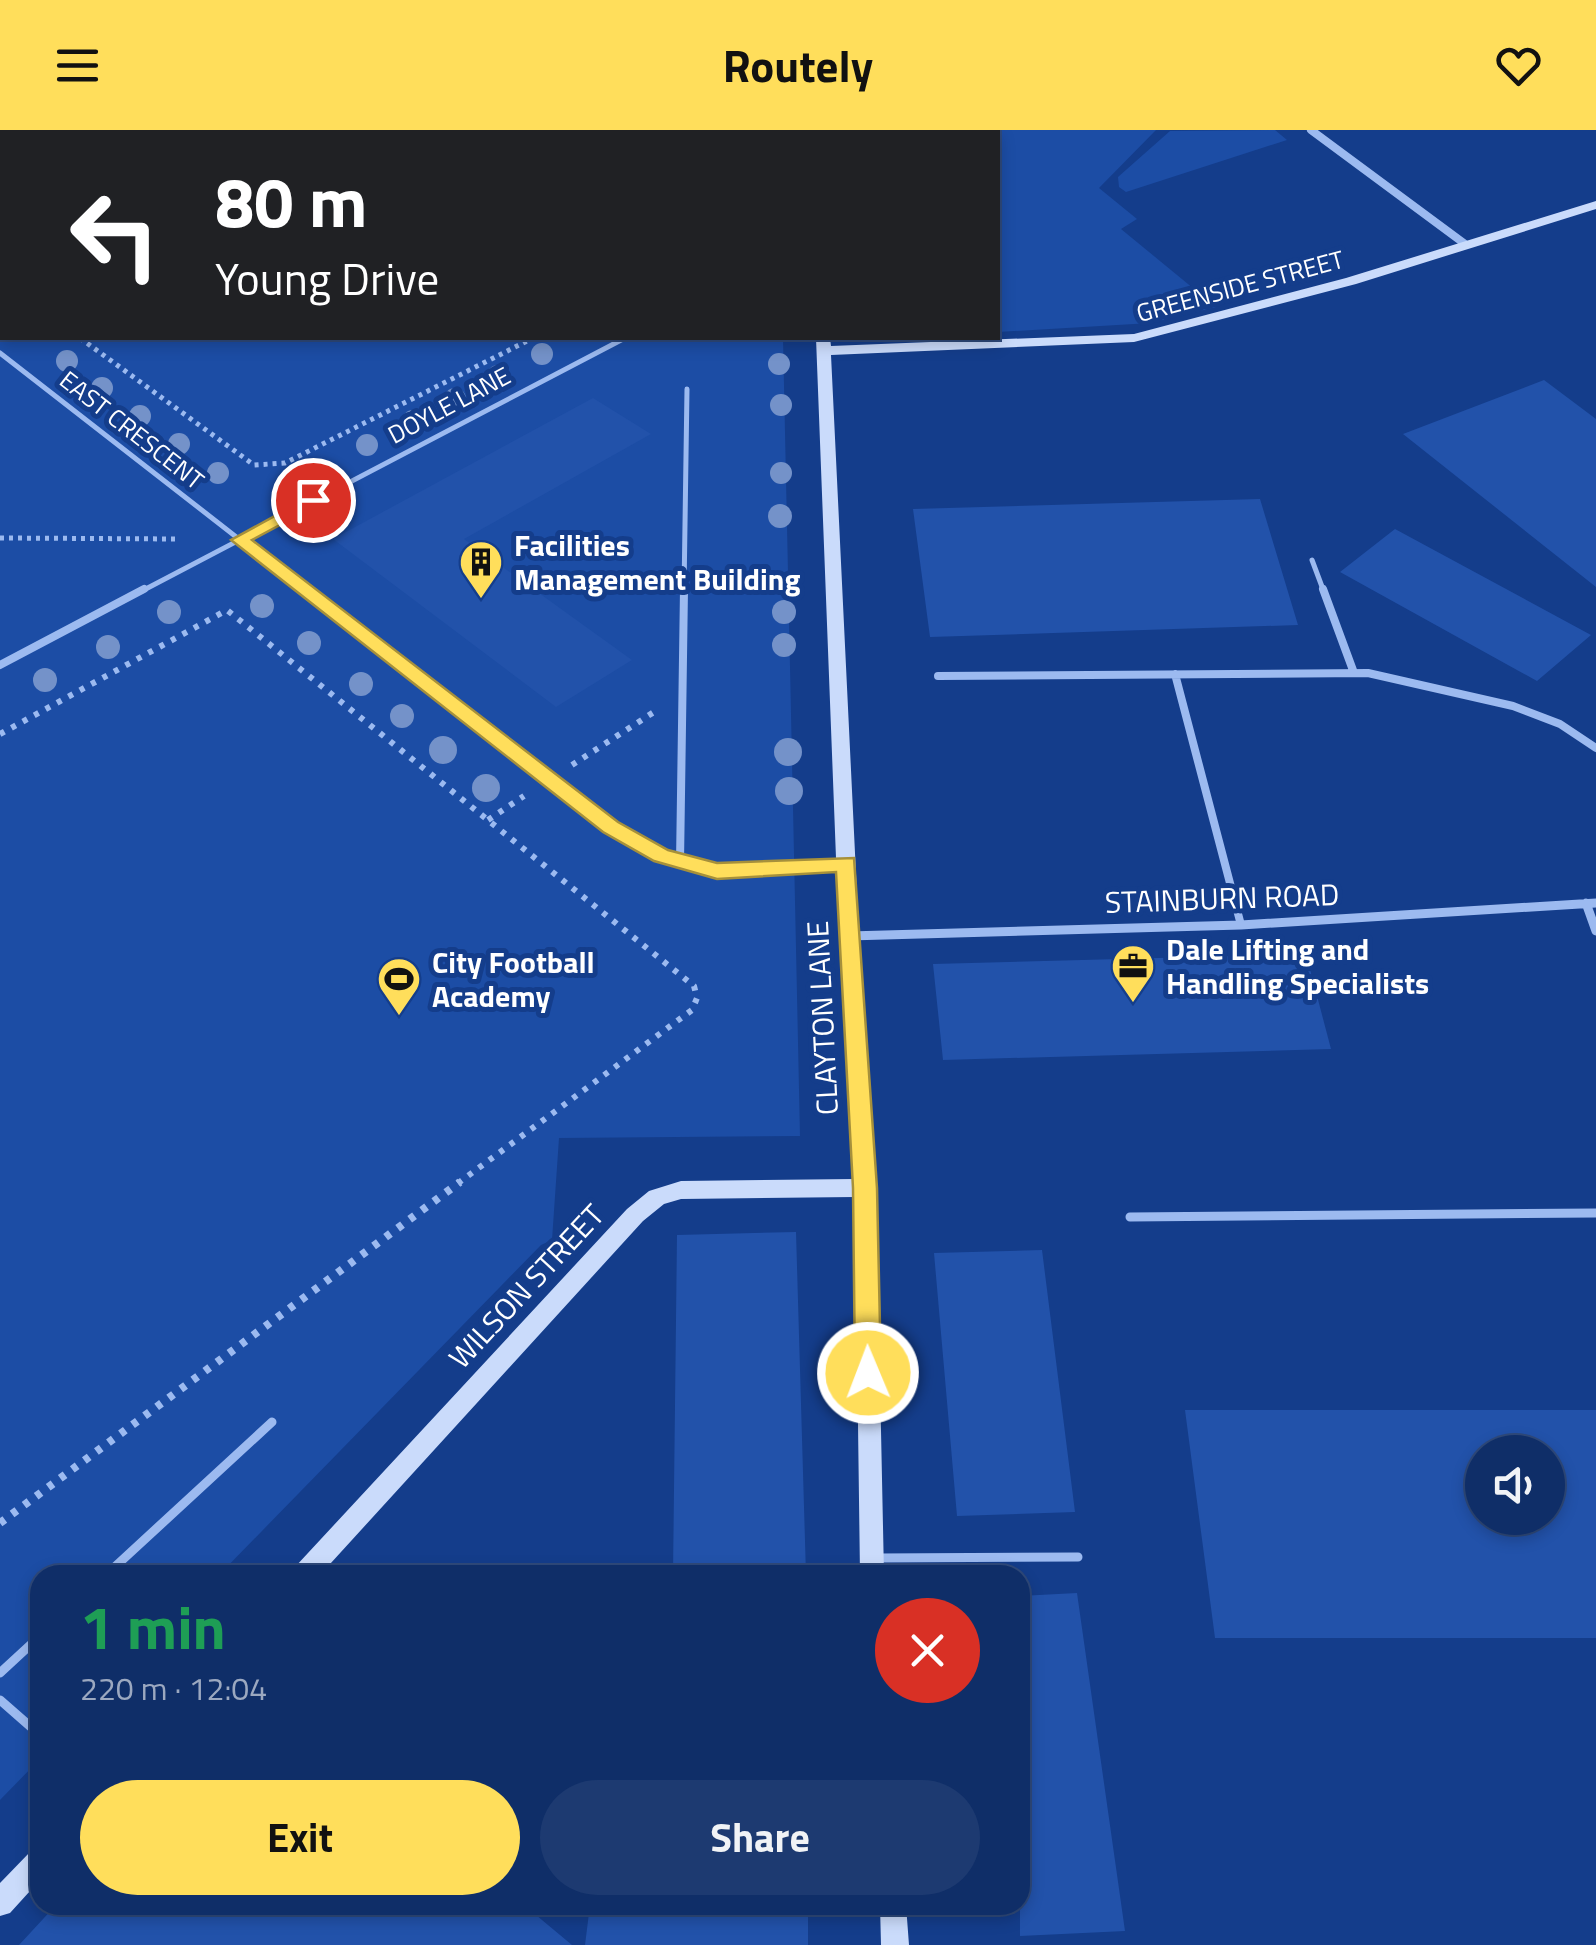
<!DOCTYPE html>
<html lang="en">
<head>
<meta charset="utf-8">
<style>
  body { margin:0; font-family:"Titillium Web",sans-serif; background:#1d3a71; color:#f1f3f6; height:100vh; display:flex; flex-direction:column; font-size:38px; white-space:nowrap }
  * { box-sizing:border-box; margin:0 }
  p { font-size:32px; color:#9ba8c0 }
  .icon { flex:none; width:55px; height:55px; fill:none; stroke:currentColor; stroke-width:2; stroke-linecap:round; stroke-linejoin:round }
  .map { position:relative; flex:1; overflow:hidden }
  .drawer { position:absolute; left:30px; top:1435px; width:1000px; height:350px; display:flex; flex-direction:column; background:#0f2e68; border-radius:30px; box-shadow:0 5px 15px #0003,0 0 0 2px #2f4a7c }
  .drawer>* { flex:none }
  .hud { position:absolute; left:0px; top:0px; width:1000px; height:210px; box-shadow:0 5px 15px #0003,0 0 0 2px #2f4a7c; background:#202124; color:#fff; overflow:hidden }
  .fabs { position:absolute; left:1465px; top:1305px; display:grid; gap:20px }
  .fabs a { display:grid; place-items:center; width:100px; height:100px; border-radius:50%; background:#0f2e68; box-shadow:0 5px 15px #0003,0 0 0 2px #2f4a7c; font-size:50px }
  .pin { position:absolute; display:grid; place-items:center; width:85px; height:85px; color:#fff; margin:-42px; border:5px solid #fff; border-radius:50%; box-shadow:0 2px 10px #0007 }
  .me { position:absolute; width:110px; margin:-55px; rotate:359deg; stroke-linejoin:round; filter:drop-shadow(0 0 8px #0008) }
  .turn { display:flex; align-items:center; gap:35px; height:210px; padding:0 50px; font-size:45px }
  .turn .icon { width:130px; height:130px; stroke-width:2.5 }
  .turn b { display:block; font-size:70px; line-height:85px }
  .round { display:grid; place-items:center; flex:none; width:105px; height:105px; border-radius:52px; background:#1d3a71 }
  .summary { display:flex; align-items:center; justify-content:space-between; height:170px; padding:0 50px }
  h1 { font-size:60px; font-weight:700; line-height:75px; color:#1e9e55 }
  .primary-button { display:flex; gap:20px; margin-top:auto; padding:20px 50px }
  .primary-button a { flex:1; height:115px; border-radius:60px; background:#ffde5b; color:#111; font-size:40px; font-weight:700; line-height:115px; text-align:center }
  .primary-button a+a { background:#1d3a71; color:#f1f3f6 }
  header { display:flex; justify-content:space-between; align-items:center; height:130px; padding:0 50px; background:#ffde5b; color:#111; font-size:45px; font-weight:700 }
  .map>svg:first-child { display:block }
  .green { fill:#1c4da5 }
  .building { fill:#2252aa; fill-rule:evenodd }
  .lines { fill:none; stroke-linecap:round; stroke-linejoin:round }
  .path-far2 { stroke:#9cbaf0; stroke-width:5; stroke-dasharray:4 5; stroke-linecap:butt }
  .path-far1 { stroke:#9cbaf0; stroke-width:6; stroke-dasharray:5 8; stroke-linecap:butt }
  .path { stroke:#9cbaf0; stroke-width:8; stroke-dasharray:6 9; stroke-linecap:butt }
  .lane-far2 { stroke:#9cbaf0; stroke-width:5 }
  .lane-far1 { stroke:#9cbaf0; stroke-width:8 }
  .lane { stroke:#9cbaf0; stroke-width:9 }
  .street-far1 { stroke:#9cbaf0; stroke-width:8 }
  .street { stroke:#9cbaf0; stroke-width:9 }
  .secondary { fill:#cadbfb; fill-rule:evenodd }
  .tree { fill:#7492c9 }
  .route { fill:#ffde5b; stroke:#a6903b; stroke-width:2.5 }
  .labels { text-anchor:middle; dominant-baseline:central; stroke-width:10; stroke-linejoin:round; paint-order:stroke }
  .far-street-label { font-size:25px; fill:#fff; stroke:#143d8b }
  .poi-label { font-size:30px; font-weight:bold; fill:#fff; stroke:#143d8b; text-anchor:start }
  .street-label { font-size:30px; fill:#fff; stroke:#143d8b }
</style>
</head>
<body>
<header><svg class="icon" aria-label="menu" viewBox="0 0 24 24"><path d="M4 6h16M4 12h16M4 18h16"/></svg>Routely<svg class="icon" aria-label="heart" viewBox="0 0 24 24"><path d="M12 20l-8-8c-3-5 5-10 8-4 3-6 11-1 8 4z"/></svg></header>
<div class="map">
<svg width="1596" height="1815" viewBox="0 0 1596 1815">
  <rect width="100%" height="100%" fill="#143d8b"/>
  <path class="green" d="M 0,0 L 777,0 L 2,2 L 2,208 L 783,208 L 800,1006 L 559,1008 L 552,1110 L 541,1115 L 219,1445 L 40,1445 L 40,1629 L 0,1670 Z
    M 845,0 L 1156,0 L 1099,58 L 1137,89 L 1121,99 L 1216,177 L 1151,193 L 998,202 L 998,2 Z
    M 1275,0 L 1287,10 L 1126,62 L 1119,57 L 1118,47 L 1170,1 Z"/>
  <path class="building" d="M 1544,250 L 1596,289 L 1596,457 L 1403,304 Z
    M 593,268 L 651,304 L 464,409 L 632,530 L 556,577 L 333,409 Z
    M 1260,369 L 1298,495 L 930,507 L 913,379 Z
    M 1395,399 L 1591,505 L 1537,551 L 1340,442 Z
    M 1306,824 L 1331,919 L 943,930 L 933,834 Z
    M 796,1102 L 806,1445 L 673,1445 L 677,1105 Z
    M 1042,1120 L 1075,1382 L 957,1386 L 934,1123 Z
    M 1185,1280 L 1596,1280 L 1596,1508 L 1215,1508 ZM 1482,1322 L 1548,1322 L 1548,1388 L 1482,1388 Z
    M 1077,1463 L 1125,1801 L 1020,1806 L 1020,1466 Z
    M 56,1775 L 524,1775 L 572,1815 L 19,1815 Z
    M 590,1775 L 808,1775 L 808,1815 L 585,1815 Z"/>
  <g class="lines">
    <path class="path-far2" d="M 80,208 L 254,335 L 285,333 L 533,208
      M 0,408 L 179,409"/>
    <path class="path-far1" d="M 0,604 L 227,480 L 694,856 L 697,868 L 692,880 L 457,1054
      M 572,635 L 654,582
      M 488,690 L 524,666"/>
    <path class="path" d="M 0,1393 L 460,1052"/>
    <path class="lane-far2" d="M 0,223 L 307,462
      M 1312,430 L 1324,462
      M 140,462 L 625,208
      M 684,462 L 687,259"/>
    <path class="lane-far1" d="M 304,459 L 581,675 L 645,718 L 680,734 L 718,741 L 842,734
      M 1323,459 L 1354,543
      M 0,535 L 144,459
      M 1175,544 L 1241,795
      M 938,546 L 1368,543 L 1513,576 L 1560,594 L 1596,618
      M 680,733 L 684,459"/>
    <path class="lane" d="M 1130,1087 L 1596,1083
      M 877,1428 L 1078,1427
      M 106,1445 L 272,1292
      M 0,1543 L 40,1506
      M 0,1570 L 40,1605"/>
    <path class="street-far1" d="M 1311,0 L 1465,114"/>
    <path class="street" d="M 1586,773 L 1596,801
      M 849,806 L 1241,795 L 1596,773"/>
    <path class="secondary" d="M 805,0 L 817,0 L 817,2 L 805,2 Z
      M 1596,71 L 1596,79 L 1356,154 L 1134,212 L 831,225 L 859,806 L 876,1058 L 884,1445 L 860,1445 L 855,1067 L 681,1069 L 664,1074 L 643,1091 L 320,1445 L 292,1445 L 295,1437 L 627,1079 L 649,1061 L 681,1051 L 854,1049 L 839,806 L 816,208 L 830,208 L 831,216 L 1134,204 L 1346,148 Z
      M 40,1717 L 40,1750 L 10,1783 L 0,1786 L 0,1753 L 31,1721 Z
      M 880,1775 L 906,1775 L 909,1815 L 881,1815 Z"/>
  </g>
  <g class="tree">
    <circle cx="542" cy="224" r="11"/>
    <circle cx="67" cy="231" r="11"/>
    <circle cx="779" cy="234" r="11"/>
    <circle cx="498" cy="246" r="11"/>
    <circle cx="102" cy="258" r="11"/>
    <circle cx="455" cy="269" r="11"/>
    <circle cx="781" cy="275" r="11"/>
    <circle cx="140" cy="286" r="11"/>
    <circle cx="413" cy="291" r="11"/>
    <circle cx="179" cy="314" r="11"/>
    <circle cx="367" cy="315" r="11"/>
    <circle cx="320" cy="340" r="11"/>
    <circle cx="218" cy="343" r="11"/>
    <circle cx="781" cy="343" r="11"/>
    <circle cx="780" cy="386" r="12"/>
    <circle cx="262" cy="476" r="12"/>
    <circle cx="169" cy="482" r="12"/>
    <circle cx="784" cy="482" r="12"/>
    <circle cx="309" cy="513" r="12"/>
    <circle cx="784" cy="515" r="12"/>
    <circle cx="108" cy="517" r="12"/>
    <circle cx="45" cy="550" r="12"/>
    <circle cx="361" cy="554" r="12"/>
    <circle cx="402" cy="586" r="12"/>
    <circle cx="443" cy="620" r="14"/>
    <circle cx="788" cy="622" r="14"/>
    <circle cx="486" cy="658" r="14"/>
    <circle cx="789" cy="661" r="14"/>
  </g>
  <path class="route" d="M 313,365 L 322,370 L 319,374 L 252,410 L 618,692 L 668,720 L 717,733 L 854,728 L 877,1058 L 881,1243 L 877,1251 L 868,1254 L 859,1251 L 855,1243 L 853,1058 L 836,742 L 717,749 L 654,731 L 603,702 L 231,410 Z"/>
  <defs>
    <g id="building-pin" transform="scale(2.25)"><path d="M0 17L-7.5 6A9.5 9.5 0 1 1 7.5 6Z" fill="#ffde5b" stroke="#143d8b"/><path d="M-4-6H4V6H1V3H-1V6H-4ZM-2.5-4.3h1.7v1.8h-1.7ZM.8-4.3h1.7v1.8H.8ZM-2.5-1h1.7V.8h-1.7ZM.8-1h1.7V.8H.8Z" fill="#111"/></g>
    <g id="office-pin" transform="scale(2.25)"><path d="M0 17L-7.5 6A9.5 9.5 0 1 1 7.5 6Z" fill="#ffde5b" stroke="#143d8b"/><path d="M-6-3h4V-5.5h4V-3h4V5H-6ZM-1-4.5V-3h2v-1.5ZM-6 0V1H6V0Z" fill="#111"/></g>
    <g id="stadium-pin" transform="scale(2.25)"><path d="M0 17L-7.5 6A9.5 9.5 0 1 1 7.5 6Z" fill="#ffde5b" stroke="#143d8b"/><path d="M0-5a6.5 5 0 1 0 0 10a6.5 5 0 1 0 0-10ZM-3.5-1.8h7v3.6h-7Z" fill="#111"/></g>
  </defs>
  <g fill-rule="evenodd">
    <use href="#building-pin" x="481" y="432"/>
    <use href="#office-pin" x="1133" y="836"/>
    <use href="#stadium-pin" x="399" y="849"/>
  </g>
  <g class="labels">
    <g class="far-street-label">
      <text transform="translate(1240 156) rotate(-15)">GREENSIDE STREET</text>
      <text transform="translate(449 275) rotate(-28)">DOYLE LANE</text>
      <text transform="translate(132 300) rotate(38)">EAST CRESCENT</text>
    </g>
    <g class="poi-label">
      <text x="514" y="415">Facilities<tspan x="514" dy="34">Management Building</tspan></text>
      <text x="1166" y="819">Dale Lifting and<tspan x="1166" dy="34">Handling Specialists</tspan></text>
      <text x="432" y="832">City Football<tspan x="432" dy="34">Academy</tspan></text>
    </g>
    <g class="street-label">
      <text transform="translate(1222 768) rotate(-2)">STAINBURN ROAD</text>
      <text transform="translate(822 888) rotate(-93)">CLAYTON LANE</text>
      <text transform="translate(526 1156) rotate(-47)">WILSON STREET</text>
    </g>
  </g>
</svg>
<div class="fabs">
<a><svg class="icon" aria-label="sound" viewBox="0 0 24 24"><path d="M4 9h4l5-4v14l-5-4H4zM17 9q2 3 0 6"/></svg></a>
</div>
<div class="pin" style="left:313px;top:370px;background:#d93025"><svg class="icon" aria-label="arrive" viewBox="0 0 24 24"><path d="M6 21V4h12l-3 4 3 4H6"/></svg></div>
<svg class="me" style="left:868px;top:1243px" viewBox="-20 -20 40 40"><circle r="17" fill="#ffde5b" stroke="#fff" stroke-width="3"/><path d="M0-11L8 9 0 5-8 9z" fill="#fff"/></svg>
<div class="hud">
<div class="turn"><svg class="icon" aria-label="left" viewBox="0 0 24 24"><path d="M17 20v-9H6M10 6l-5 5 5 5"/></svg><div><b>80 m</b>Young Drive</div></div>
</div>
<section class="drawer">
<div class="summary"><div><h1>1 min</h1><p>220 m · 12:04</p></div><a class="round" style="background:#d93025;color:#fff"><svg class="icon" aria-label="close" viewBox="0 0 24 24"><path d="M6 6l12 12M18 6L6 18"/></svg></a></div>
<div class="primary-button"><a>Exit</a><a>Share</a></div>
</section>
</div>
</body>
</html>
